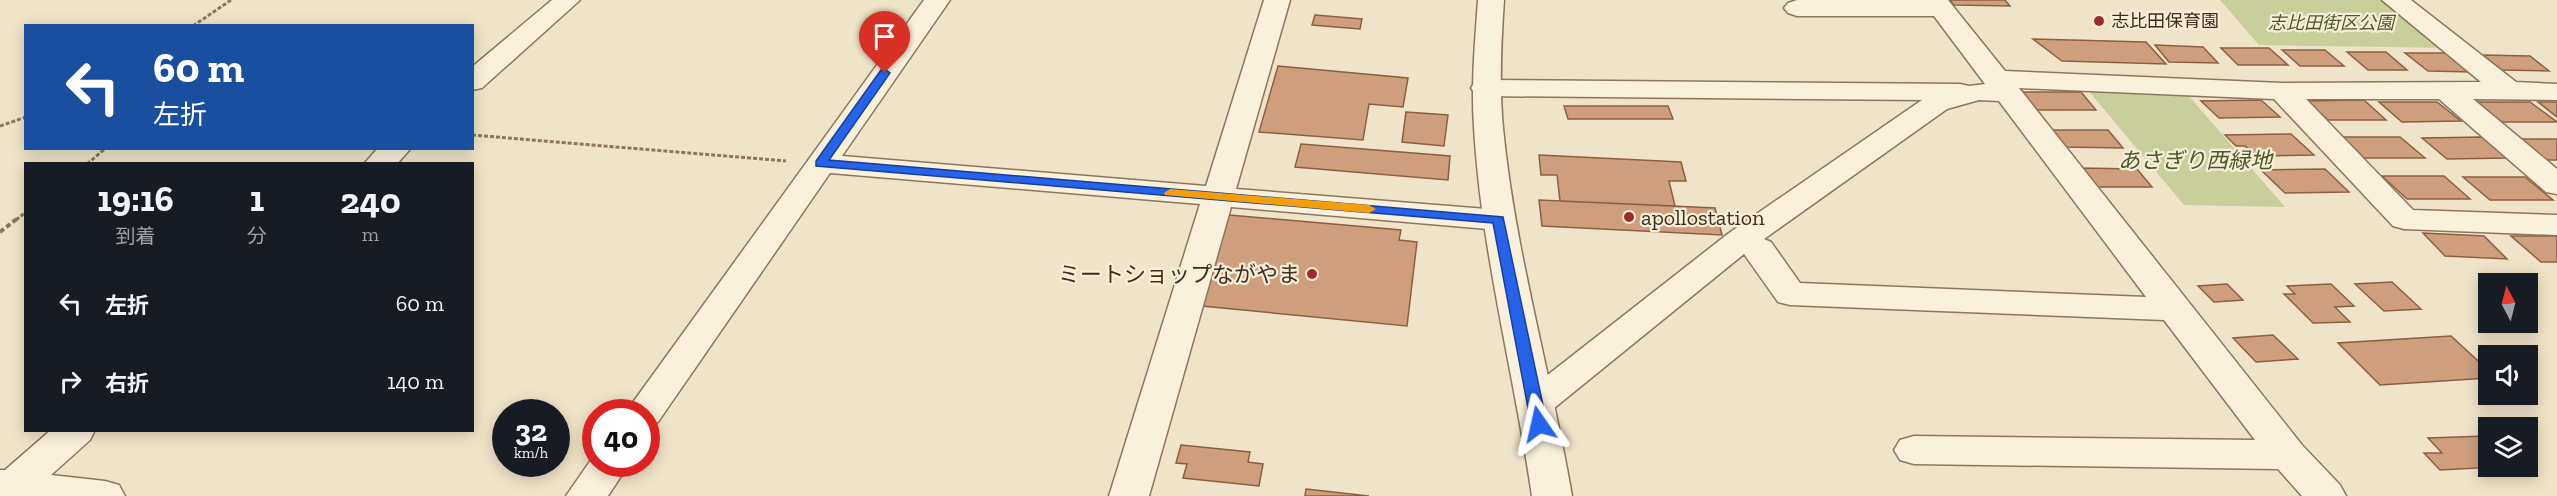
<!DOCTYPE html>
<html lang="ja">
<head>
<meta charset="utf-8">
<style>
  body { margin:0; font-family:"Zilla Slab","Noto Sans JP",serif; background:#20242c; color:#f1f3f6; height:100vh; display:flex; flex-direction:column; font-size:22px; white-space:nowrap }
  * { box-sizing:border-box; margin:0 }
  p { font-size:20px; color:#9ea1a6 }
  .icon { flex:none; width:33px; height:33px; fill:none; stroke:currentColor; stroke-width:2; stroke-linecap:round; stroke-linejoin:round }
  .map { position:relative; flex:1; overflow:hidden }
  .drawer { position:absolute; left:24px; top:162px; width:450px; height:270px; display:flex; flex-direction:column; background:#171b24; border-radius:0px; box-shadow:0 3px 15px #0003 }
  .drawer>* { flex:none }
  .hud { position:absolute; left:24px; top:24px; width:450px; height:126px; border-radius:0px; box-shadow:0 3px 15px #0003; background:#1a4fa0; color:#fff; overflow:hidden }
  .needle { width:39px; rotate:353deg }
  .fabs { position:absolute; left:2478px; top:273px; display:grid; gap:12px }
  .fabs a { display:grid; place-items:center; width:60px; height:60px; border-radius:0px; background:#171b24; box-shadow:0 3px 15px #0003; font-size:30px }
  .speed { position:absolute; left:492px; top:399px; display:flex; gap:12px; font-size:30px; font-weight:700; text-align:center }
  .speed>* { display:grid; place-content:center; width:78px; height:78px; border-radius:50%; background:#171b24; box-shadow:0 3px 15px #0003; line-height:1 }
  .speed small { font-size:15px; font-weight:400 }
  .speed .limit { border:9px solid #d22; background:#fff; color:#111 }
  .pin { position:absolute; display:grid; place-items:center; width:51px; height:51px; color:#fff; margin:-62px -26px; border-radius:50% 50% 50% 0; rotate:-45deg; box-shadow:0 0 6px #0007 }
  .pin .icon { rotate:45deg }
  .me { position:absolute; width:66px; margin:-33px; rotate:349deg; stroke-linejoin:round; filter:drop-shadow(0 0 4px #0008) }
  .turn { display:flex; align-items:center; gap:21px; height:126px; padding:0 30px; font-size:27px }
  .turn .icon { width:78px; height:78px; stroke-width:2.5 }
  .turn b { display:block; font-size:42px; line-height:51px }
  .eta { display:flex; justify-content:space-evenly; align-items:center; height:102px; text-align:center }
  .eta b { font-size:36px; font-weight:800; line-height:42px }
  ul { padding:0; list-style:none }
  li { display:flex; align-items:center; gap:18px; height:78px; padding:0 30px }
  li div { flex:1 }
  li b { display:block; font-size:22px }
  li em { font-style:normal }
  .map>svg:first-child { display:block }
  .green { fill:#c9cf9b }
  .building { fill:#cf9f7d; stroke:#8d5f41; stroke-width:1.5 }
  .lines { fill:none; stroke-linecap:round; stroke-linejoin:round }
  .minor-casing { stroke:#8d765c; stroke-width:3 }
  .tertiary-casing { stroke:#8d765c; stroke-width:3 }
  .path-far1 { stroke:#8d765c; stroke-width:3; stroke-dasharray:4 2; stroke-linecap:butt }
  .path { stroke:#8d765c; stroke-width:4; stroke-dasharray:5 3; stroke-linecap:butt }
  .minor { fill:#faf1dc; fill-rule:evenodd }
  .tertiary { fill:#faf1dc; fill-rule:evenodd }
  .route { fill:#2563eb; stroke:#184099; stroke-width:1.5 }
  .slow { fill:#f59e0b }
  .poi-dot { fill:#9e2a2b; stroke:#f7eed8; stroke-width:2 }
  .labels { text-anchor:middle; dominant-baseline:central; stroke-width:4.5; stroke-linejoin:round; paint-order:stroke }
  .far-poi-label { font-size:18px; fill:#3d2e20; stroke:#f7eed8; text-anchor:start }
  .far-park-label { font-size:18px; font-style:italic; fill:#4d5a26; stroke:#f7eed8 }
  .park-label { font-size:22px; font-style:italic; fill:#4d5a26; stroke:#f7eed8 }
  .poi-label { font-size:22px; fill:#3d2e20; stroke:#f7eed8; text-anchor:start }
</style>
</head>
<body>
<div class="map">
<svg width="2557" height="496" viewBox="0 0 2557 496">
  <rect width="100%" height="100%" fill="#f0e4c8"/>
  <path class="green" d="M 2220,0 L 2387,0 L 2447,48 L 2259,45 Z
    M 2087,89 L 2188,95 L 2285,207 L 2184,205 Z"/>
  <path class="building" d="M 1950,0 L 2005,0 L 2010,6 L 1954,5 Z
    M 1315,15 L 1362,19 L 1360,29 L 1312,25 Z
    M 2033,39 L 2146,42 L 2166,64 L 2062,61 Z
    M 2155,45 L 2203,47 L 2218,63 L 2169,62 Z
    M 2221,48 L 2269,48 L 2288,65 L 2238,65 Z
    M 2282,50 L 2325,50 L 2344,66 L 2300,66 Z
    M 2347,52 L 2386,52 L 2407,70 L 2368,70 Z
    M 2405,53 L 2449,53 L 2472,72 L 2428,71 Z
    M 2483,55 L 2530,56 L 2549,71 L 2501,70 Z
    M 1278,66 L 1408,78 L 1403,107 L 1369,104 L 1363,140 L 1259,132 Z
    M 2019,92 L 2081,92 L 2096,110 L 2032,110 Z
    M 2261,100 L 2280,117 L 2219,118 L 2201,101 Z
    M 2364,100 L 2386,120 L 2328,120 L 2306,101 Z
    M 2379,102 L 2437,102 L 2461,121 L 2402,122 Z
    M 2472,102 L 2530,102 L 2557,122 L 2498,122 Z
    M 2538,102 L 2557,102 L 2557,117 Z
    M 1564,106 L 1668,106 L 1673,119 L 1568,119 Z
    M 1406,112 L 1448,115 L 1444,146 L 1402,142 Z
    M 2048,130 L 2108,130 L 2123,148 L 2062,147 Z
    M 2291,134 L 2314,155 L 2256,156 L 2245,146 L 2236,146 L 2225,135 Z
    M 2341,137 L 2400,137 L 2425,158 L 2364,158 Z
    M 2482,137 L 2508,158 L 2447,159 L 2422,138 Z
    M 2517,139 L 2557,139 L 2557,160 L 2544,160 Z
    M 1301,144 L 1450,156 L 1448,180 L 1295,167 Z
    M 1539,155 L 1681,162 L 1686,181 L 1669,181 L 1675,206 L 1560,201 L 1557,175 L 1541,175 Z
    M 2078,168 L 2137,169 L 2152,187 L 2092,187 Z
    M 2325,169 L 2349,192 L 2285,193 L 2261,170 Z
    M 2382,176 L 2444,176 L 2470,199 L 2407,199 Z
    M 2463,177 L 2525,177 L 2553,200 L 2490,200 Z
    M 1539,200 L 1715,208 L 1722,235 L 1542,226 Z
    M 1229,215 L 1401,230 L 1399,240 L 1417,242 L 1407,326 L 1202,306 Z
    M 2423,233 L 2484,236 L 2507,259 L 2445,256 Z
    M 2511,236 L 2557,236 L 2557,262 L 2541,262 Z
    M 2392,282 L 2421,309 L 2384,311 L 2355,284 Z
    M 2227,284 L 2243,300 L 2214,302 L 2198,286 Z
    M 2331,284 L 2354,306 L 2335,307 L 2350,322 L 2313,323 L 2284,294 L 2295,294 L 2287,286 Z
    M 2273,335 L 2298,359 L 2256,362 L 2233,338 Z
    M 2451,336 L 2488,370 L 2488,378 L 2380,385 L 2338,343 Z
    M 2486,436 L 2488,466 L 2514,466 L 2440,470 L 2424,453 L 2442,453 L 2428,438 Z
    M 1181,445 L 1250,452 L 1248,462 L 1263,464 L 1259,486 L 1183,478 L 1187,464 L 1176,463 Z
    M 1306,489 L 1369,496 L 1305,496 Z"/>
  <g class="lines">
    <g class="minor-casing">
      <path id="minor" d="M 552,0 L 580,0 L 482,88 L 472,90 L 472,67 Z
        M 924,0 L 950,0 L 842,156 L 1206,186 L 1264,0 L 1290,0 L 1236,189 L 1499,210 L 1510,213 L 1515,220 L 1510,227 L 1499,230 L 1231,207 L 1149,496 L 1109,496 L 1200,204 L 830,173 L 658,422 L 646,425 L 646,412 L 626,412 Z
        M 1797,0 L 1948,0 L 2005,71 L 2282,83 L 2481,82 L 2382,0 L 2411,0 L 2516,82 L 2557,84 L 2557,100 L 2473,99 L 2557,169 L 2557,194 L 2546,192 L 2439,99 L 2306,99 L 2413,210 L 2557,215 L 2557,235 L 2404,229 L 2393,226 L 2274,99 L 2019,88 L 2302,445 L 2340,485 L 2346,496 L 2302,496 L 2278,469 L 1914,464 L 1900,460 L 1894,450 L 1900,440 L 1914,436 L 2255,440 L 2164,320 L 1790,305 L 1778,302 L 1744,254 L 1548,413 L 1535,417 L 1522,413 L 1516,404 L 1522,395 L 1729,233 L 1922,100 L 1485,96 L 1475,94 L 1471,88 L 1475,82 L 1485,80 L 1960,84 L 1969,86 L 1985,84 L 1934,16 L 1797,16 L 1788,13 L 1784,8 L 1788,3 ZM 1979,100 L 1999,101 L 2146,297 L 1800,283 L 1771,242 L 1764,239 L 1947,109 Z
        M 378,148 L 411,148 L 397,164 L 364,164 Z
        M 51,430 L 95,430 L 90,440 L 51,475 L 105,481 L 119,485 L 125,496 L 0,496 L 0,470 L 5,470 Z
        M 595,454 L 596,464 L 629,464 L 608,496 L 566,496 Z"/>
    </g>
    <g class="tertiary-casing">
      <path id="tertiary" d="M 1478,0 L 1504,0 C 1501,43 1499,85 1503,128 C 1515,252 1551,373 1572,496 L 1532,496 C 1514,373 1481,251 1474,127 C 1471,85 1475,42 1478,0 Z"/>
    </g>
    <path class="path-far1" d="M 193,26 L 231,0
      M 0,126 L 26,117
      M 472,135 L 786,161
      M 87,164 L 106,148
      M 16,220 L 26,212"/>
    <path class="path" d="M 0,232 L 18,218"/>
    <use href="#minor" class="minor"/>
    <use href="#tertiary" class="tertiary"/>
  </g>
  <path class="route" d="M 885,69 L 890,73 L 829,160 L 1503,217 L 1547,424 L 1539,430 L 1531,424 L 1493,223 L 816,166 L 816,161 L 881,70 Z"/>
  <path class="slow" d="M 1170,189 L 1369,205 L 1376,209 L 1369,213 L 1165,195 L 1164,193 Z"/>
  <g class="poi-dot">
    <circle cx="2099" cy="21" r="6"/>
    <circle cx="1629" cy="217" r="6"/>
    <circle cx="1312" cy="274" r="6"/>
  </g>
  <g class="labels">
    <g class="far-poi-label">
      <text x="2111" y="21">志比田保育園</text>
    </g>
    <g class="far-park-label">
      <text x="2331" y="23">志比田街区公園</text>
    </g>
    <g class="park-label">
      <text x="2195" y="160">あさぎり西緑地</text>
    </g>
    <g class="poi-label">
      <text x="1641" y="217">apollostation</text>
      <text x="1300" y="274" text-anchor="end">ミートショップながやま</text>
    </g>
  </g>
</svg>
<div class="fabs">
<a><svg class="needle" viewBox="-14 -14 28 28"><path d="M0-13l5 13h-10z" fill="#e53935"/><path d="M0 13l5-13h-10z" fill="#9ea1a6"/></svg></a>
<a><svg class="icon" aria-label="sound" viewBox="0 0 24 24"><path d="M4 9h4l5-4v14l-5-4H4zM17 9q2 3 0 6"/></svg></a>
<a><svg class="icon" aria-label="layers" viewBox="0 0 24 24"><path d="M12 4l9 5-9 5-9-5zM3 14l9 5 9-5"/></svg></a>
</div>
<div class="speed"><div>32<small>km/h</small></div><div class="limit">40</div></div>
<div class="pin" style="left:885px;top:73px;background:#d93025"><svg class="icon" aria-label="arrive" viewBox="0 0 24 24"><path d="M6 21V4h12l-3 4 3 4H6"/></svg></div>
<svg class="me" style="left:1539px;top:424px" viewBox="-20 -20 40 40"><path d="M0-17L14 15 0 8-14 15z" fill="#2563eb" stroke="#fff" stroke-width="4"/></svg>
<div class="hud">
<div class="turn"><svg class="icon" aria-label="left" viewBox="0 0 24 24"><path d="M17 20v-9H6M10 6l-5 5 5 5"/></svg><div><b>60 m</b>左折</div></div>
</div>
<section class="drawer">
<div class="eta">
<div><b>19:16</b><p>到着</p></div>
<div><b>1</b><p>分</p></div>
<div><b>240</b><p>m</p></div>
</div>
<ul>
<li><svg class="icon" aria-label="left" viewBox="0 0 24 24"><path d="M17 20v-9H6M10 6l-5 5 5 5"/></svg><div><b>左折</b></div><em>60 m</em></li>
<li><svg class="icon" aria-label="right" viewBox="0 0 24 24"><path d="M7 20v-9h11M14 6l5 5-5 5"/></svg><div><b>右折</b></div><em>140 m</em></li>
</ul>
</section>
</div>
</body>
</html>
